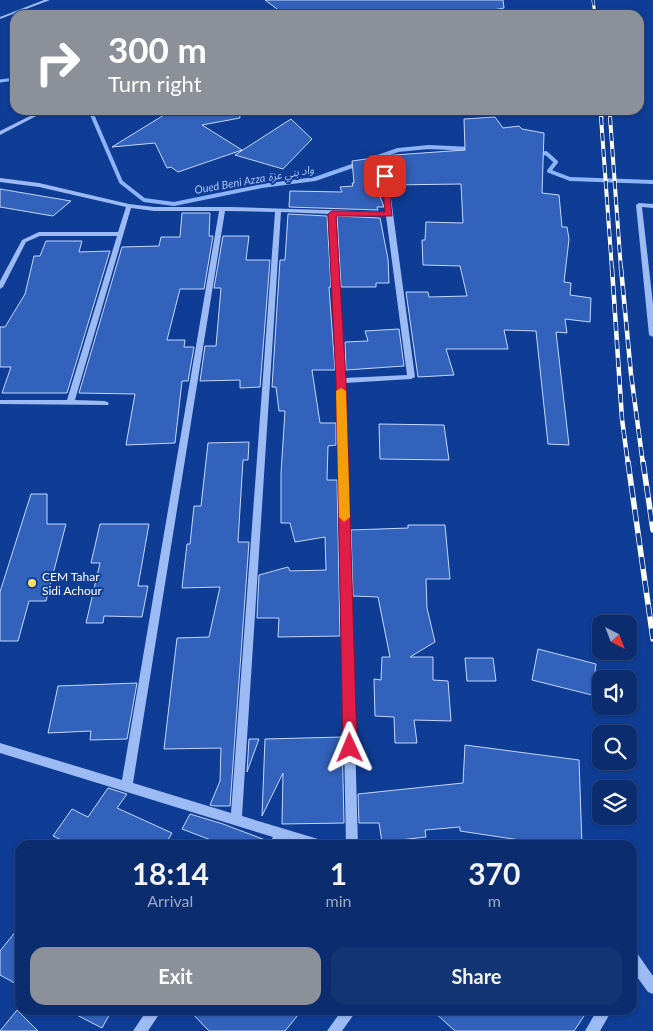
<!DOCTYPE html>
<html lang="en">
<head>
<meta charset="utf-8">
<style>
  body { margin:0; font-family:Lato,"Noto Sans Arabic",sans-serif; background:#143574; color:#f1f3f6; height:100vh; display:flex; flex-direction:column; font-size:19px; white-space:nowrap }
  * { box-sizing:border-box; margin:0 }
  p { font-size:16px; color:#9aa8c3 }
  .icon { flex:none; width:28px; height:28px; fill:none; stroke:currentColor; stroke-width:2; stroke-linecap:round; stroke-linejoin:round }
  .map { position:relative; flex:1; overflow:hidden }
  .drawer { position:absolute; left:15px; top:840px; width:622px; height:175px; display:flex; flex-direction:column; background:#0b2d6f; border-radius:15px; box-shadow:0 1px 4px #0004,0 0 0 1px #2b4982 }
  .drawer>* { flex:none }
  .guide { position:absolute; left:10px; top:10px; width:634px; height:105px; border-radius:15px; box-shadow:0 1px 4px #0004,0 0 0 1px #2b4982; background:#8c9099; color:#fff; overflow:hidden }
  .needle { width:32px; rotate:138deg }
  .controls { position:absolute; left:592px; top:615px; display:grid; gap:10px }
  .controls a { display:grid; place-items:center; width:45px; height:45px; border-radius:10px; background:#0b2d6f; box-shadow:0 1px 4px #0004,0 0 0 1px #2b4982; font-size:25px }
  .pin { position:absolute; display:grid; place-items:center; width:42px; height:42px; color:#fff; margin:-21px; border-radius:10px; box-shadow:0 2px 8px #0006 }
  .me { position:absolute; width:55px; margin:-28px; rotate:359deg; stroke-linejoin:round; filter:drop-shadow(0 0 4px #0008) }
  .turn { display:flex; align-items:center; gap:18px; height:105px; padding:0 15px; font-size:22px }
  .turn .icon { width:65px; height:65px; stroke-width:2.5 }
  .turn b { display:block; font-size:35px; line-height:42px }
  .eta { display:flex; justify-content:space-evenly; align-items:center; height:85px; text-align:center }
  .eta b { font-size:30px; font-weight:700; line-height:35px }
  .button { display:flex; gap:10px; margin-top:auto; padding:10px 15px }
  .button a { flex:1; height:58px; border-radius:15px; background:#8c9099; color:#fff; font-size:20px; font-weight:700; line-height:58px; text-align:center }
  .button a+a { background:#143574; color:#f1f3f6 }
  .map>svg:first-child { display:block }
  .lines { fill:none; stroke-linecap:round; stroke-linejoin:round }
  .stream-far1 { stroke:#8db4f8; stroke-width:3 }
  .stream { stroke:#8db4f8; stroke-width:4 }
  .building { fill:#3362bc; stroke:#c4d8fe }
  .minor { fill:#9cbbf4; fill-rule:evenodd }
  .rail-far3-casing { stroke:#fff; stroke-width:3 }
  .rail-far2-casing { stroke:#fff; stroke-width:4 }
  .rail-far1-casing { stroke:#fff; stroke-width:4.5 }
  .rail-casing { stroke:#fff; stroke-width:5.5 }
  .rail-far3 { stroke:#0f3c94; stroke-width:2; stroke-dasharray:5.5; stroke-linecap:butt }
  .rail-far2 { stroke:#0f3c94; stroke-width:2.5; stroke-dasharray:8; stroke-linecap:butt }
  .rail-far1 { stroke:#0f3c94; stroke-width:3; stroke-dasharray:9; stroke-linecap:butt }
  .rail { stroke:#0f3c94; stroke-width:4; stroke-dasharray:12; stroke-linecap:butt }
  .route { fill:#e11d48; stroke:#92132f }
  .slow { fill:#f59e0b }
  .poi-dot { fill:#ffe15f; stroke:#0f3c94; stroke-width:2 }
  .labels { text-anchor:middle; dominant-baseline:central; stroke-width:4; stroke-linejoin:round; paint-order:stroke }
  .far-water-label { font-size:11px; font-style:italic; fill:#a8c6fb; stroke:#0f3c94 }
  .poi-label { font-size:12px; fill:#fff; stroke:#0f3c94; text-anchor:start }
</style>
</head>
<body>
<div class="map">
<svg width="653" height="1031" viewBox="0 0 653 1031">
  <rect width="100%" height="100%" fill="#0f3c94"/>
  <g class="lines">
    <path class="stream-far1" d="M 0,81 L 15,79
      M 87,110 L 94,118"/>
    <path class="stream" d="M 93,117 L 121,182 L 144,200 L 174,204 L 262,186 L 315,179 L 398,150 L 429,147 L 472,149
      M 537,155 L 546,153 L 556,162 L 549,171 L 570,179 L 653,182"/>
  </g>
  <path class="building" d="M 265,0 L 503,0 L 504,8 L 466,15 L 372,15 L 372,11 L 348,15 L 285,15 Z
    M 172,110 L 239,110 L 240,118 L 202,125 L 242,150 L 178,172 L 171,167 L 167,168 L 155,143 L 112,147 Z
    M 495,117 L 503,128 L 519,126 L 522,129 L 544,133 L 542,193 L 559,195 L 562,227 L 567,227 L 569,239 L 564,282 L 571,283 L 570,295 L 591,298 L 590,322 L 565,319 L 567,333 L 556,332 L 569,445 L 548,444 L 536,331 L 504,330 L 508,349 L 446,349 L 454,375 L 418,377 L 406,292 L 428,292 L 429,297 L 467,296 L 460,266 L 423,265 L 422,240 L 425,240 L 426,222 L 463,223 L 461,184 L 391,185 L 390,176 L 384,172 L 380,176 L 381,186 L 376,186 L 384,207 L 377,207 L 378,210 L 289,207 L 290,191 L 342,192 L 340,187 L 353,186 L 352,183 L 354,183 L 352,161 L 394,155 L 465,150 L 464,119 Z
    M 291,119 L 312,139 L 283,169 L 235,155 Z
    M 0,189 L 71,201 L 53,216 L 0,207 Z
    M 182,213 L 210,213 L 209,236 L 213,236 L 204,289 L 180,289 L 167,340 L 185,340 L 184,347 L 194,347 L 188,381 L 182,381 L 175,443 L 126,445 L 135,394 L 79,393 L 122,247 L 159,246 L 161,237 L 180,237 Z
    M 288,214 L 327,216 L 331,287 L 329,287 L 335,370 L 312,370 L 320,423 L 336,423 L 336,445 L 328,446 L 327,480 L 337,480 L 340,636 L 278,637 L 279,618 L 257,618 L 259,575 L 288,567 L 290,571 L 326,570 L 325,537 L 295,542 L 290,523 L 281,523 L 281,473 L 285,411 L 279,411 L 276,387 L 272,387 L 280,260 L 285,260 Z
    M 337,216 L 380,218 L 388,259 L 389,283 L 376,283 L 376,287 L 341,287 Z
    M 223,236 L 249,236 L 246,260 L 270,260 L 260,387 L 240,388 L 240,380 L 200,381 L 205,346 L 216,346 L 221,288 L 214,288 Z
    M 46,241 L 82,241 L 79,252 L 110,251 L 67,393 L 2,393 L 11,367 L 0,367 L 0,327 L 5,327 L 25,294 L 34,256 L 40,256 Z
    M 399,329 L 404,366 L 346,370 L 345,342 L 368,341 L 365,331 Z
    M 379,424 L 444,425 L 449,460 L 380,459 Z
    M 249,442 L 248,460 L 243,460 L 238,542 L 249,542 L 230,806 L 215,806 L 210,805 L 220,781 L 221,748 L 164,749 L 177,638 L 209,637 L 220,587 L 182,588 L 187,544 L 190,544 L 194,506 L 201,506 L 208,443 Z
    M 31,494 L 47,494 L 47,524 L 66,524 L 46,601 L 29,601 L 18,641 L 0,641 L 0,592 Z
    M 100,524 L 149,524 L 138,586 L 148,586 L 142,617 L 104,616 L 103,623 L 86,623 L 100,563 L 91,563 Z
    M 408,525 L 445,525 L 450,579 L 426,579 L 427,608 L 435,642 L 410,657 L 433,657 L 433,680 L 448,681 L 451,721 L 414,720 L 417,743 L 395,743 L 394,717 L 375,716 L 374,679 L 381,680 L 382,657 L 390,657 L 378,597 L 353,596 L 351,530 L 408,528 Z
    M 538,649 L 596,664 L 592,695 L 532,680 Z
    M 465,658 L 493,658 L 496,681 L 467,681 Z
    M 137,683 L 127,739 L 90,740 L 91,731 L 48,733 L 58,686 Z
    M 342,737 L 344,823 L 282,824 L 283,773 L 262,816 L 265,739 Z
    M 249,739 L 259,739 L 247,772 Z
    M 465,745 L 579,760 L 582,845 L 553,845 L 460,831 L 460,827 L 425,830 L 426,837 L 382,842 L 379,823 L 359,823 L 358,794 L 463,783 Z
    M 108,788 L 127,794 L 117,808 L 172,833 L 165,845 L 72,845 L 53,836 L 72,809 L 88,817 Z
    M 190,814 L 223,824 L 268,841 L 266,845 L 209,845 L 211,840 L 182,829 Z
    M 20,926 L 20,986 L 0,975 L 0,951 Z
    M 17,1010 L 38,1031 L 0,1031 Z
    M 67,1010 L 112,1010 L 102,1028 Z
    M 189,1010 L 302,1010 L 285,1031 L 209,1031 Z
    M 432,1010 L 588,1010 L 574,1031 L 455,1031 Z"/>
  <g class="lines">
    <path class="minor" d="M 44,0 L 50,0 L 0,19 L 0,17 Z
      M 40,111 L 44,112 L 0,135 L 0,131 Z
      M 385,174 L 388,176 L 415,377 L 411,379 L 345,383 L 358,845 L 346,845 L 337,381 L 329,214 L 281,212 L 242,816 L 318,839 L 322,841 L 324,845 L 299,845 L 284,840 L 281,845 L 268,845 L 273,837 L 0,753 L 0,743 L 122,780 L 219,211 L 154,211 L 131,208 L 75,400 L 105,401 L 109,403 L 108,405 L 0,404 L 0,400 L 67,400 L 117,236 L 40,236 L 26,242 L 3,287 L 0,289 L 0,281 L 22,240 L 39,232 L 118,232 L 126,207 L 39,187 L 0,182 L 0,178 L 39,183 L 129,204 L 154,207 L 231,207 L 386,212 L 382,176 ZM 225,211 L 275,212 L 231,813 L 133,783 ZM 335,214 L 386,216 L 407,375 L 345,378 Z
      M 639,203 L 653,204 L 653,208 L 642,207 L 653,304 L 653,337 L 649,335 L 636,205 Z
      M 632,952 L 637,953 L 653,976 L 653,994 L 648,992 L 632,970 Z
      M 147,1010 L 162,1010 L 148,1031 L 133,1031 Z
      M 342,1010 L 357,1010 L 342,1031 L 327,1031 Z
      M 597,1010 L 612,1010 L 600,1031 L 585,1031 Z"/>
    <g class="rail-far3-casing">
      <path id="rail-far3" d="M 593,0 L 595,15
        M 601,110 L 602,118
        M 609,110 L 610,118"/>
    </g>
    <g class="rail-far2-casing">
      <path id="rail-far2" d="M 601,117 L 612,270
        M 610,117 L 621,270"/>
    </g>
    <g class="rail-far1-casing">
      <path id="rail-far1" d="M 612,268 L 622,419 L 628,464
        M 621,268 L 631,374 L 643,464"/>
    </g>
    <g class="rail-casing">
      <path id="rail" d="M 628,462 L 653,639
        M 643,462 L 653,530"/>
    </g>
    <use href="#rail-far3" class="rail-far3"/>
    <use href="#rail-far2" class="rail-far2"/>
    <use href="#rail-far1" class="rail-far1"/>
    <use href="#rail" class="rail"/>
  </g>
  <path class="route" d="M 382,174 L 388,176 L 392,216 L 336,216 L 346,381 L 357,748 L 355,753 L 350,755 L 345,753 L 343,748 L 336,381 L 328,214 L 332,211 L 385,212 Z"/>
  <path class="slow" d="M 341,388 L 346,391 L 350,517 L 344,522 L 339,517 L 336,391 Z"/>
  <circle class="poi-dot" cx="32" cy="583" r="5"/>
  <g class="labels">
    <g class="far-water-label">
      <text transform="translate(254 179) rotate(-10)">Oued Beni Azza واد بني عزة</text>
    </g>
    <g class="poi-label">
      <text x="42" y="576">CEM Tahar<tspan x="42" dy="14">Sidi Achour</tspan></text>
    </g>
  </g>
</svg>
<div class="controls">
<a><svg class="needle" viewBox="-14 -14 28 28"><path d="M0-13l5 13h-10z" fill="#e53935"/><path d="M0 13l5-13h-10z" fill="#9aa8c3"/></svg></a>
<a><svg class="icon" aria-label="sound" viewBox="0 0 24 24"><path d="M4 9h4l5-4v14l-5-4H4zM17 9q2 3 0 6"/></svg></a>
<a><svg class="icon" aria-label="search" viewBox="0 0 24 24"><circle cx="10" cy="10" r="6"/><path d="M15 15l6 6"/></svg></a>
<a><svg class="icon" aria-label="layers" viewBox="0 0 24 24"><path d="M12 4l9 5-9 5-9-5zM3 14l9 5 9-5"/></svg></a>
</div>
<div class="pin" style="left:385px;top:176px;background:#d93025"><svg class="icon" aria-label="arrive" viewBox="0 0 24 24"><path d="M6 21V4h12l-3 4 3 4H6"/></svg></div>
<svg class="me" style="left:350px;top:748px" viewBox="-20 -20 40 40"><path d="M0-17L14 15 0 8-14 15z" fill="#e11d48" stroke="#fff" stroke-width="4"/></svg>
<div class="guide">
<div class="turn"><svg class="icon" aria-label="right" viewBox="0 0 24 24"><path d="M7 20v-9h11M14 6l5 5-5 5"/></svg><div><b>300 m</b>Turn right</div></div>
</div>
<section class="drawer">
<div class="eta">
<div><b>18:14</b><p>Arrival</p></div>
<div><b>1</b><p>min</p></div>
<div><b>370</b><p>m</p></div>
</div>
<div class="button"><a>Exit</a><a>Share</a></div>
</section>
</div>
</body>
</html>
